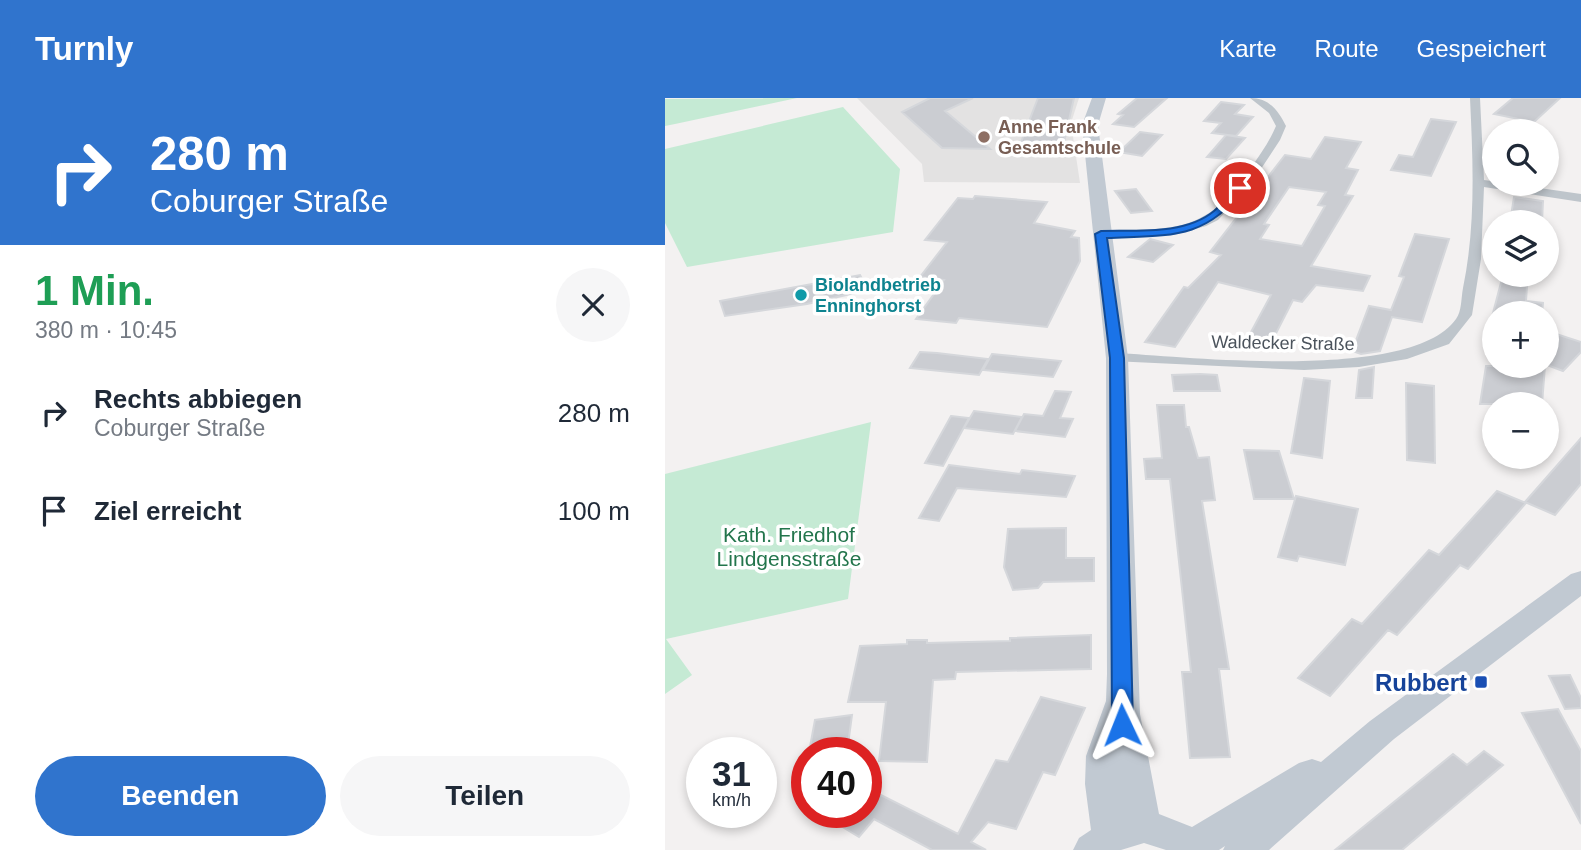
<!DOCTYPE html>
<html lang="de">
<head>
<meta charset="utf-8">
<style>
  body { margin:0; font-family:Arial,sans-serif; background:#f6f6f7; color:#1f2937; height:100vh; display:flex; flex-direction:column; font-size:26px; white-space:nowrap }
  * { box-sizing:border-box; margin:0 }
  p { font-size:23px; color:#747a83 }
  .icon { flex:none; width:38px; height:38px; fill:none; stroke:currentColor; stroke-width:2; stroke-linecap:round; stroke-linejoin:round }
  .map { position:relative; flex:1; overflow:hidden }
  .details { display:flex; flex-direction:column; background:#fff; width:665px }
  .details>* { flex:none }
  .guide { background:#3074cd; color:#fff; overflow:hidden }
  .fabs { position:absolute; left:817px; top:21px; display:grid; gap:14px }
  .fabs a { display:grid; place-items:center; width:77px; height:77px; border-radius:50%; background:#fff; box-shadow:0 4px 10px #0003; font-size:35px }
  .speed { position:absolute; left:21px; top:639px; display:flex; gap:14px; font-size:35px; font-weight:700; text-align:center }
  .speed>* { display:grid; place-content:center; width:91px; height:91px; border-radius:50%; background:#fff; box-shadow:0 4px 10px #0003; line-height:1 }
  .speed small { font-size:18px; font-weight:400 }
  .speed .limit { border:10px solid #d22; background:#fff; color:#111 }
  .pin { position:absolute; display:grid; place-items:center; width:60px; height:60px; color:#fff; margin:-30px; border:4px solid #fff; border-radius:50%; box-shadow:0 2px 7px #0007 }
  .me { position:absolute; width:77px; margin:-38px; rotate:358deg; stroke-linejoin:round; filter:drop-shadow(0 0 5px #0008) }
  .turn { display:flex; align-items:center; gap:24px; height:147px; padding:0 35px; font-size:32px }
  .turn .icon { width:91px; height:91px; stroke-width:2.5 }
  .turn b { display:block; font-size:49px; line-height:60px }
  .round { display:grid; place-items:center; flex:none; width:74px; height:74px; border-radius:37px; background:#f6f6f7 }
  .summary { display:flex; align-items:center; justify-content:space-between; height:119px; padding:0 35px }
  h1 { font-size:42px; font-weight:600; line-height:52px; color:#1e9e55 }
  .cta { display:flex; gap:14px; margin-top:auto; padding:14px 35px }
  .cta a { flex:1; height:80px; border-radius:42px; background:#3074cd; color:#fff; font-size:28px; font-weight:600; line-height:80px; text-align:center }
  .cta a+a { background:#f6f6f7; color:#1f2937 }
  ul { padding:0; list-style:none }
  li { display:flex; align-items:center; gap:21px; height:98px; padding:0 35px }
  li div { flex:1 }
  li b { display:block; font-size:26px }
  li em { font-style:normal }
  header { display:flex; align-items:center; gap:42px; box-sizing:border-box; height:98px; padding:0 35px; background:#3074cd; color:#fff }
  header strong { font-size:33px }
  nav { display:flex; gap:38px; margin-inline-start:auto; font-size:24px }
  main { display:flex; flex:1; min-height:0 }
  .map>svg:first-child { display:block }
  .education { fill:#e3e2e2 }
  .green { fill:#c5ead4 }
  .building { fill:#cbcdd2; stroke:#d5d7db; stroke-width:2; fill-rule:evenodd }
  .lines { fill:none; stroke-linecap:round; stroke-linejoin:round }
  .street { fill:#bec5cb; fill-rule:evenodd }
  .secondary { fill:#c1c9d2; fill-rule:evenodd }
  .route { fill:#1a73e8; stroke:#114b97; stroke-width:2 }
  .education-dot { fill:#8d6e63; stroke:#fff; stroke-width:2.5 }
  .culture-dot { fill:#0f9aa8; stroke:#fff; stroke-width:2.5 }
  .transit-dot { fill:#1a4fb4; stroke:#fff; stroke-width:2.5 }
  .labels { text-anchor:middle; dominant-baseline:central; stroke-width:7; stroke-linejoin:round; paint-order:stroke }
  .far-education-label { font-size:18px; font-weight:bold; fill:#785e54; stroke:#fff; text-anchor:start }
  .far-culture-label { font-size:18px; font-weight:bold; fill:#0d838f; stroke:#fff; text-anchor:start }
  .far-street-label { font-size:18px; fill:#4b535c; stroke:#fff }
  .park-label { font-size:21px; fill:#23754c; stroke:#fff }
  .near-transit-label { font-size:24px; font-weight:bold; fill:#164399; stroke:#fff; text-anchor:end }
</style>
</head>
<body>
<header>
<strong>Turnly</strong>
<nav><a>Karte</a><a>Route</a><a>Gespeichert</a></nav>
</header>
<main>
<section class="details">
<div class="guide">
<div class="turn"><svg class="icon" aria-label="right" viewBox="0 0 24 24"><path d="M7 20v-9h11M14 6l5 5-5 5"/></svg><div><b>280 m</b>Coburger Straße</div></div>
</div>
<div class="summary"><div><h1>1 Min.</h1><p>380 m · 10:45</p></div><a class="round"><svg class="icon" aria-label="close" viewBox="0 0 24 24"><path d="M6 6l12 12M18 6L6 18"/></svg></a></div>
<ul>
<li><svg class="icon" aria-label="right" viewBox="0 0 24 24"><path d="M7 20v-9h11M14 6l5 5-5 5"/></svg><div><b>Rechts abbiegen</b><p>Coburger Straße</p></div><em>280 m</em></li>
<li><svg class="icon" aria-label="arrive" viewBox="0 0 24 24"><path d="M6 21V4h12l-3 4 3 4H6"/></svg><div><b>Ziel erreicht</b></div><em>100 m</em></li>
</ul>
<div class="cta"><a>Beenden</a><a>Teilen</a></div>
</section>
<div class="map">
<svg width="916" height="752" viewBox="0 0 916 752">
  <rect width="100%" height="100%" fill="#f3f1f1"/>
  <path class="education" d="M 192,0 L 414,0 L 406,25 L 415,85 L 259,84 L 257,66 Z"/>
  <path class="green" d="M 132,0 L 10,26 L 0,28 L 0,1 Z
    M 178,9 L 235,71 L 228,134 L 22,169 L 0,125 L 0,51 Z
    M 206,324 L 183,501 L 1,541 L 27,577 L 0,596 L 0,376 Z"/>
  <path class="building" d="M 265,0 L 308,0 L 280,13 L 325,51 L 277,50 L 237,14 Z
    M 373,0 L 409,0 L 397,53 L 353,52 Z
    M 472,0 L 502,0 L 469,29 L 448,26 L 458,17 L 453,16 Z
    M 848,0 L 895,0 L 869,24 L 829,16 Z
    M 556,4 L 579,7 L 570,16 L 588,19 L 571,38 L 547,35 L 556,25 L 539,23 Z
    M 766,21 L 791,24 L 766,78 L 726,72 L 734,57 L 748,59 Z
    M 475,34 L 497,37 L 477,58 L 454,54 Z
    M 561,37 L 580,40 L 561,61 L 542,59 Z
    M 660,39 L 696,44 L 681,70 L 693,72 L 680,97 L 688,98 L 646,168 L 705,178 L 698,193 L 651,187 L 637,204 L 628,202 L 603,251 L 579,247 L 606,197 L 553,184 L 510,249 L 480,244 L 519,189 L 523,190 L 556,157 L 545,154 L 620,57 L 646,61 ZM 624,89 L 661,94 L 653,107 L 660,108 L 637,148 L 595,141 L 604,127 L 599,126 Z
    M 471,91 L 487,113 L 466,115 L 450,93 Z
    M 310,98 L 382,104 L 369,125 L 410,133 L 406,139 L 414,140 L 415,163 L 382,229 L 294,220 L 291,225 L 251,221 L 279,182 L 255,179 L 282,144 L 260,142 L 293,100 L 308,101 Z
    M 849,99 L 878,103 L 877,124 L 845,124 Z
    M 750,136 L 784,141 L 757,224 L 727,219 L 715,253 L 696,256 L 687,253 L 704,208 L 726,212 L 739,179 L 734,178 Z
    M 485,141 L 508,147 L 488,164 L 463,159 Z
    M 195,177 L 203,192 L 142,206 L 60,218 L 55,203 Z
    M 838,177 L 855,177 L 854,186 L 862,188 L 861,203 L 878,205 L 877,215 L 828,215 Z
    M 882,233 L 916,244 L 916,254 L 898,273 L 882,267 Z
    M 255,254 L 272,255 L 323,261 L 314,277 L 245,270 Z
    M 327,256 L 337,257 L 396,263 L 388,279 L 318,272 Z
    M 821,268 L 880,268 L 877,306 L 815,306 Z
    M 709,269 L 707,300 L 691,300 L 694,272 Z
    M 535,276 L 552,277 L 555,293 L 509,293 L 507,277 Z
    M 639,280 L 665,283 L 657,360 L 626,355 Z
    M 741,285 L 769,288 L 770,365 L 742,362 Z
    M 390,293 L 406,294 L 395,320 L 408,321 L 400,339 L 350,333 L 359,316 L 378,318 Z
    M 492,307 L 519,307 L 521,329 L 524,329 L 533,360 L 544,359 L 550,402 L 537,403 L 564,571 L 554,571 L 565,659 L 525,660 L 517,574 L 526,574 L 505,381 L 481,381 L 479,361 L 497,360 Z
    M 309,313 L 357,319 L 348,336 L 299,330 Z
    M 286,318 L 304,320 L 278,368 L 260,365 Z
    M 916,340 L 916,386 L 890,417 L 860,404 Z
    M 579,352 L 614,353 L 629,401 L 589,401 Z
    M 284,367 L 355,376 L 357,372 L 410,378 L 401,399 L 292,390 L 274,423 L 254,420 Z
    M 832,393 L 861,405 L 803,471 L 795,467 L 732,537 L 723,532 L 665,598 L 633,580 L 687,521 L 697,526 L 764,452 L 774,457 Z
    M 631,398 L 693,411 L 680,467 L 634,458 L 632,463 L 613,459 Z
    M 401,430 L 401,460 L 429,460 L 429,483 L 378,484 L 373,490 L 348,492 L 339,469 L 343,431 Z
    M 426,537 L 426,571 L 291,574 L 290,581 L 268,582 L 262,664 L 214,663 L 221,604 L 183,604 L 195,548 L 242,546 L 242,542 L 262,542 L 262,545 L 345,543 L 345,540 Z
    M 905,577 L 916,600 L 916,610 L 900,611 L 884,578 Z
    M 376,599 L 420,610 L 390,677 L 378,674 L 351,731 L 323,724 L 306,744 L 321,752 L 267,752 L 209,721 L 194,739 L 176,728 L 188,714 L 201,714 L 201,700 L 208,693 L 293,736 L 331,662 L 343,664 Z
    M 893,611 L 916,653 L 916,726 L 857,615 Z
    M 187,617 L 182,654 L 144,654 L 150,622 Z
    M 819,653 L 838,667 L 737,752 L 670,752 L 788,656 L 802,667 Z"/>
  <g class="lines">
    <path class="street" d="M 585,0 C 604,0 613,12 621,28 L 615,42 L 586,86 L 553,122 L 541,128 L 509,137 L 432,139 L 432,133 L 436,132 C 505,131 540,137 583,74 C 593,59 604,45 611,28 L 604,15 Z
      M 805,0 L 815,0 L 819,82 L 916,96 L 916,104 L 819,89 L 816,161 L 807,217 L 784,246 L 742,261 L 694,269 L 639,272 L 447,263 L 444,260 L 447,257 L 452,255 C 524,259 747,284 791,221 C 797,213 796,200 798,190 C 811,127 808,64 805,0 Z"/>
    <path class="secondary" d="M 427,0 L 441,0 L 433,27 L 463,260 L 475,616 L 494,716 L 527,729 L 634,665 L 647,661 L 656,664 L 705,623 L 906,476 L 916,473 L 916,498 L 729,641 L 604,752 L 558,752 L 560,748 L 554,752 L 501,752 L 479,745 L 456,752 L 408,752 L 414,740 L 426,732 L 420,686 L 421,658 L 441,603 L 442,576 L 441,260 L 417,27 Z"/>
  </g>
  <path class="route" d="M 571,88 L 580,90 C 540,143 503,137 442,140 L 459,260 L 468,627 L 465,632 L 450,632 L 447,627 L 445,260 L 430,136 L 436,133 C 472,132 520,137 549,113 C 558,106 564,96 571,88 Z"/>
  <circle class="education-dot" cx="319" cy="39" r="7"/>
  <circle class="culture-dot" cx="136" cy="197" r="7"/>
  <rect class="transit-dot" x="809" y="577" width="14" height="14" rx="3.5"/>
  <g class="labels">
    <g class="far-education-label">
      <text x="333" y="29">Anne Frank<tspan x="333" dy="21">Gesamtschule</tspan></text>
    </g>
    <g class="far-culture-label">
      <text x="150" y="187">Biolandbetrieb<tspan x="150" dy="21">Enninghorst</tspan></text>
    </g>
    <g class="far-street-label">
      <text transform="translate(618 245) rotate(1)">Waldecker Straße</text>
    </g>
    <g class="park-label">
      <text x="124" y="436">Kath. Friedhof<tspan x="124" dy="24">Lindgensstraße</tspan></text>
    </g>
    <g class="near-transit-label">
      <text x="802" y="584">Rubbert</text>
    </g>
  </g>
</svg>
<div class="fabs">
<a><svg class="icon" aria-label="search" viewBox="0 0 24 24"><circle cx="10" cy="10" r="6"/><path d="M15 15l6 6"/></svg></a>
<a><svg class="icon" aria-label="layers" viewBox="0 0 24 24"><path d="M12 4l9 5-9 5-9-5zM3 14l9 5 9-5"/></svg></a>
<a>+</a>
<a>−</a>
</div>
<div class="speed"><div>31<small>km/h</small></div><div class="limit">40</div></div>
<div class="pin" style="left:575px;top:90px;background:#d93025"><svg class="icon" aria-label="arrive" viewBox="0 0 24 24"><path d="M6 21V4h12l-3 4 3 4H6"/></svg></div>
<svg class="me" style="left:457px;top:627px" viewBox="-20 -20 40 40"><path d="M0-17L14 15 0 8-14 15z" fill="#1a73e8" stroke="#fff" stroke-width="4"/></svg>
</div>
</main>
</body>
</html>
